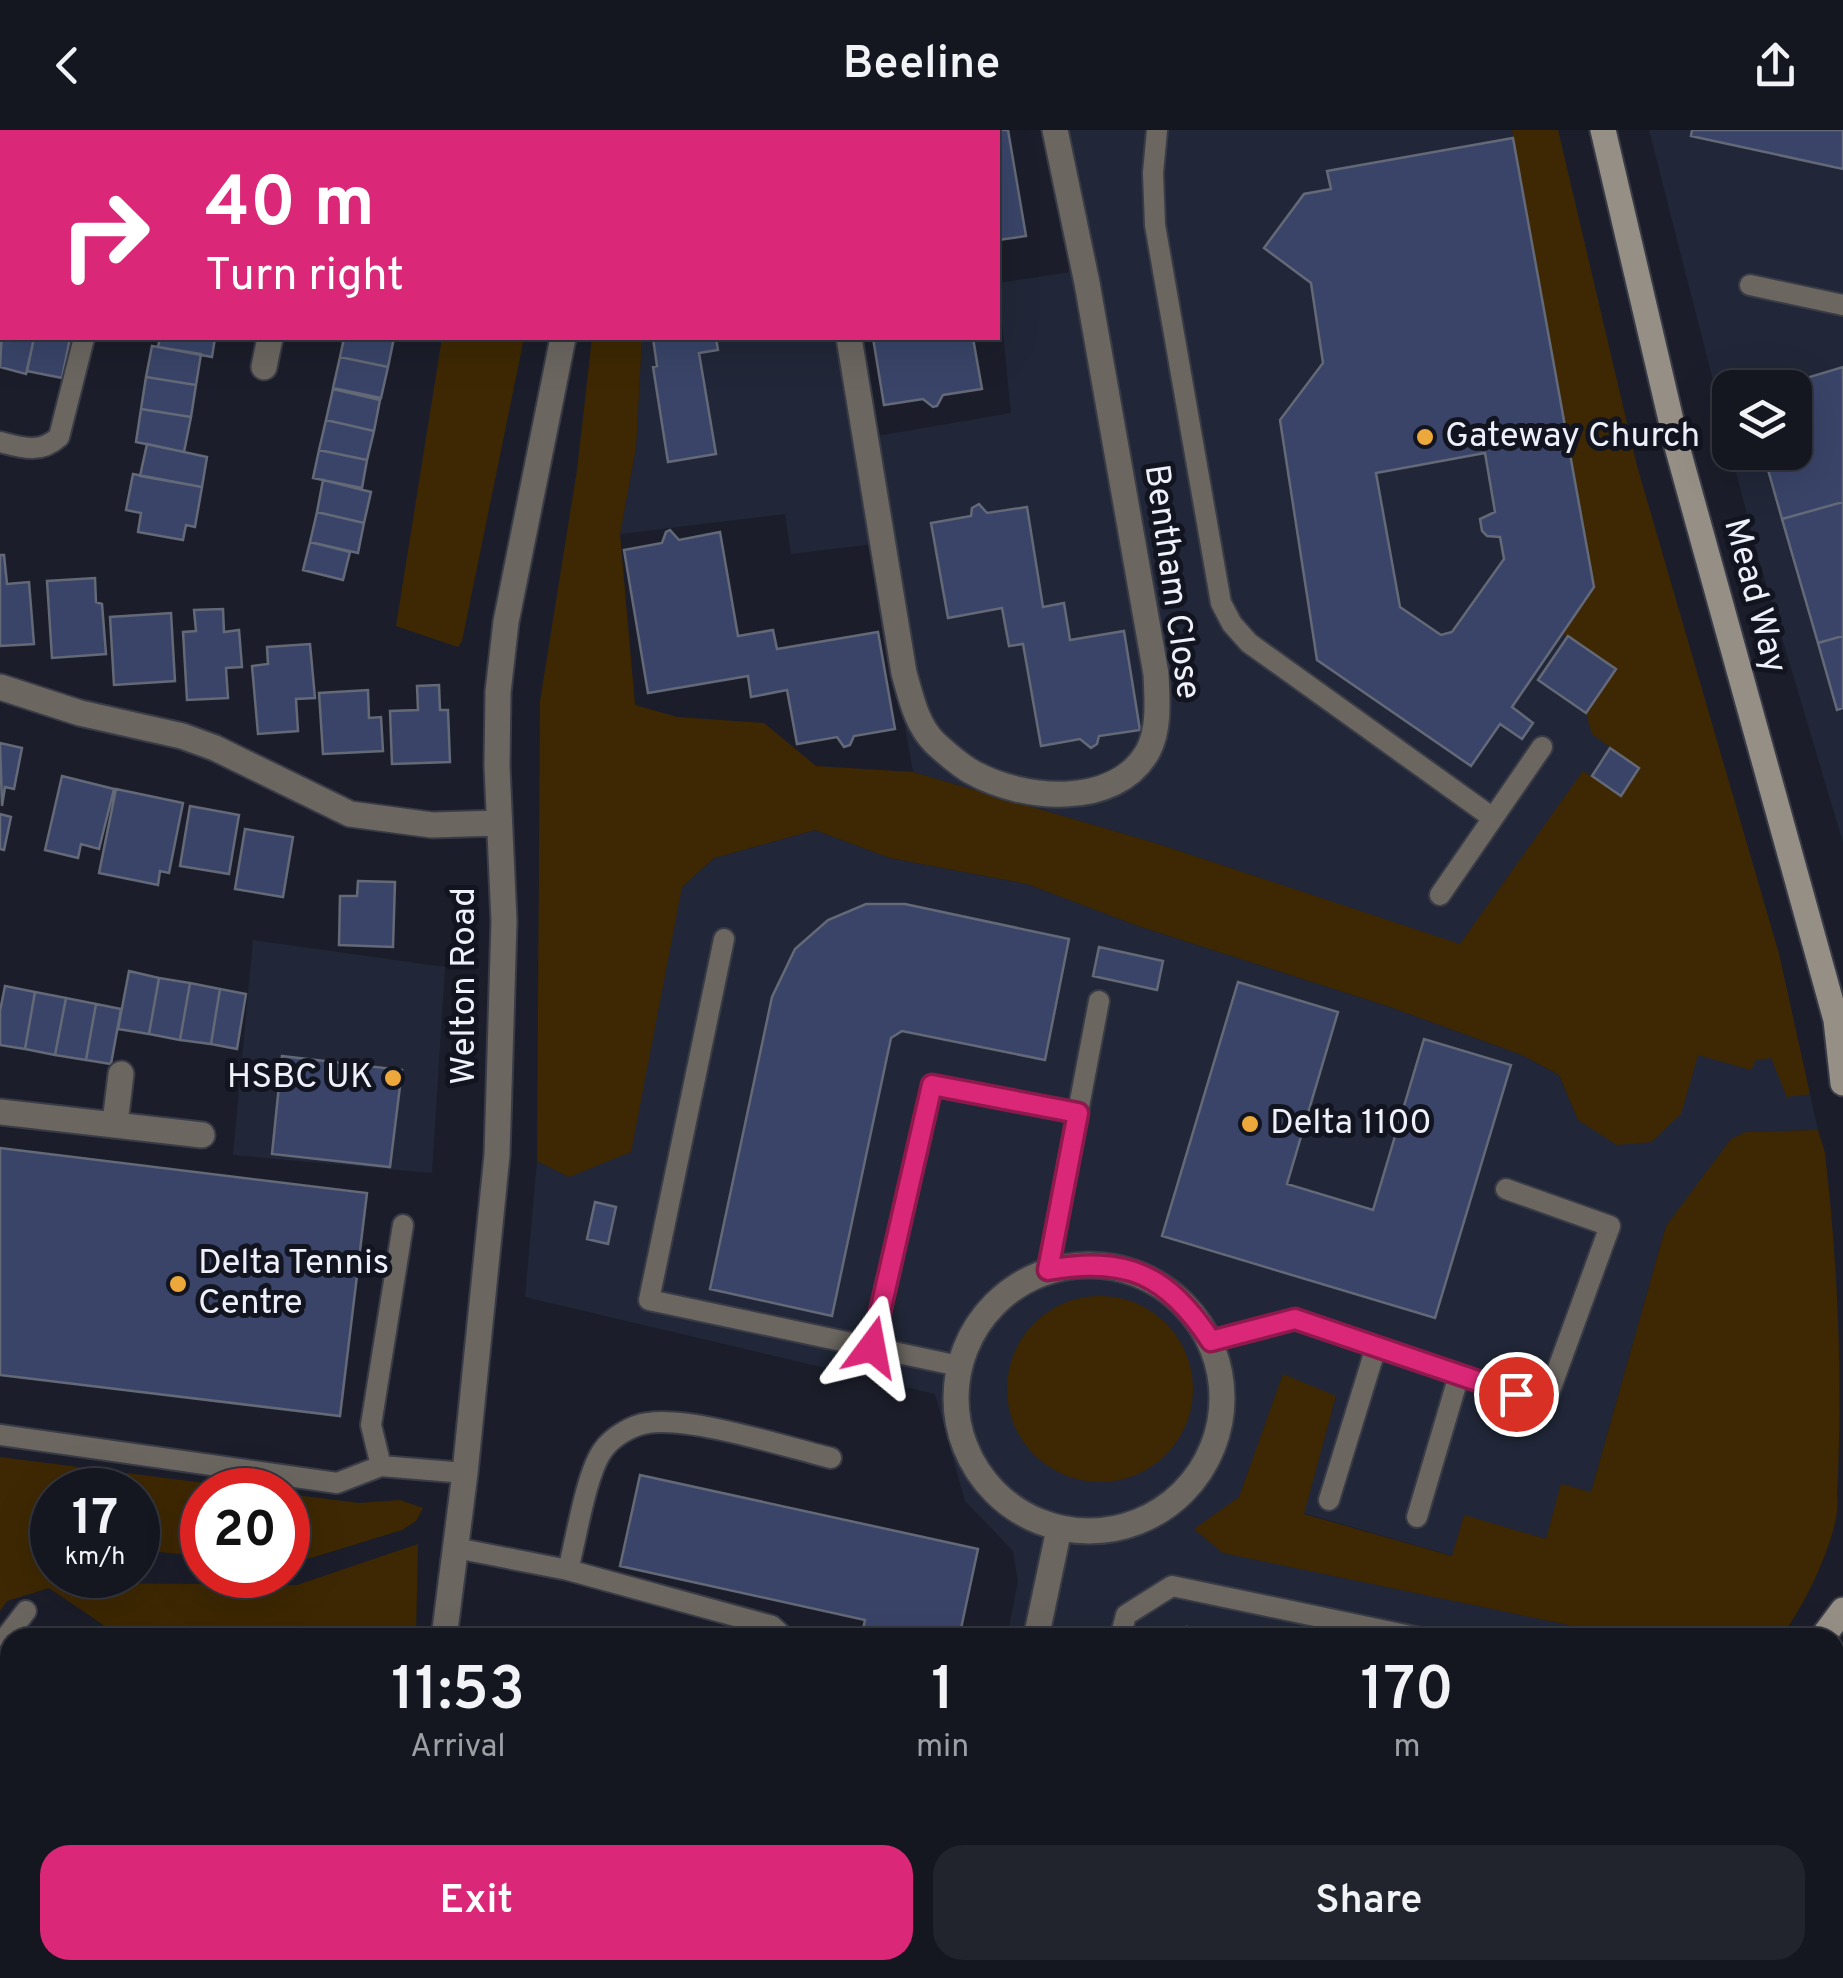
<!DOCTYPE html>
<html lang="en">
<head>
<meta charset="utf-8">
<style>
  body { margin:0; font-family:Overpass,sans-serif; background:#21232d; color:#f1f3f6; height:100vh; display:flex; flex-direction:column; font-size:38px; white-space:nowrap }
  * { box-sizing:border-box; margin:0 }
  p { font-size:32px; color:#9d9fa5 }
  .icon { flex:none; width:55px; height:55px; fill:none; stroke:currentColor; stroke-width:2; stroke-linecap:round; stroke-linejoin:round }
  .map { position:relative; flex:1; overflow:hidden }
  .details { position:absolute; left:0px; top:1498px; width:1845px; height:352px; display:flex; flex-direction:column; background:#141620; border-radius:30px 30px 0 0; box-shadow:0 10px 40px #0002,0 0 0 2px #33353e }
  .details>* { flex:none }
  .banner { position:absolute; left:0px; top:0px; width:1000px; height:210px; box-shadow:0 10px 40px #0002,0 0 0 2px #33353e; background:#db2777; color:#fff; overflow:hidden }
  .buttons { position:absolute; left:1712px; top:240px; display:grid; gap:20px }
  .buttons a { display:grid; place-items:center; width:100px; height:100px; border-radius:20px; background:#141620; box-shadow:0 10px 40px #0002,0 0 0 2px #33353e; font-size:50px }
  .speed { position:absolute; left:30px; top:1338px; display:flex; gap:20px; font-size:50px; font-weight:700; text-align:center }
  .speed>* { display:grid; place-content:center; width:130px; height:130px; border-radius:50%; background:#141620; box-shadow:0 10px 40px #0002,0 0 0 2px #33353e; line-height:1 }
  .speed small { font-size:25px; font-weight:400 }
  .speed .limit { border:15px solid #d22; background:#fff; color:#111 }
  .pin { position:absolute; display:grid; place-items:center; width:85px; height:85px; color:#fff; margin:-42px; border:5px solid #fff; border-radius:50%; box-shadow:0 2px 10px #0007 }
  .me { position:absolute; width:110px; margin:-55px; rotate:13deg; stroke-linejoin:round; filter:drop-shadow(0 0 8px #0008) }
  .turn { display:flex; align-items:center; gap:35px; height:210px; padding:0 40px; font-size:45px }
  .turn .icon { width:130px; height:130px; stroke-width:2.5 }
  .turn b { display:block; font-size:70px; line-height:85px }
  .eta { display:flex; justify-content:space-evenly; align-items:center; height:170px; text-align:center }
  .eta b { font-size:60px; font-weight:600; line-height:70px }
  .action { display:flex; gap:20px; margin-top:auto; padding:20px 40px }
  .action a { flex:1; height:115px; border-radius:30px; background:#db2777; color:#fff; font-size:40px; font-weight:600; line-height:115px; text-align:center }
  .action a+a { background:#21232d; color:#f1f3f6 }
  header { display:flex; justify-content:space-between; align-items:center; height:130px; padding:0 40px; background:#141620; font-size:45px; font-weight:600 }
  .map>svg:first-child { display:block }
  .built { fill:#212738 }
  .green { fill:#3e2803 }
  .building { fill:#394468; stroke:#646977; stroke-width:2.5; fill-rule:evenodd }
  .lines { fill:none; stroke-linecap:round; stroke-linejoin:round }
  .lane-casing { stroke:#393c47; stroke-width:24 }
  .street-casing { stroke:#393c47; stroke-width:29 }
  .secondary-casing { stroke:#393c47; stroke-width:29 }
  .lane { stroke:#6b6660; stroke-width:20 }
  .street { stroke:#6b6660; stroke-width:25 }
  .secondary { stroke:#968f86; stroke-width:25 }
  .route-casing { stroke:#8e194d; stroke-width:25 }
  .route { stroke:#db2777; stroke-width:18 }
  .poi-dot { fill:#eda83b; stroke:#121520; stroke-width:4 }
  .labels { text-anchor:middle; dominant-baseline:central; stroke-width:10; stroke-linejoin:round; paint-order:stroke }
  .poi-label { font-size:35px; fill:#eef1fa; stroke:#121520; text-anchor:start }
  .street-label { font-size:35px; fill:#eef1fa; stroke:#121520 }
</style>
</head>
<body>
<header><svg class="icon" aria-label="back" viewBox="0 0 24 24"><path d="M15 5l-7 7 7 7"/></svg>Beeline<svg class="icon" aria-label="share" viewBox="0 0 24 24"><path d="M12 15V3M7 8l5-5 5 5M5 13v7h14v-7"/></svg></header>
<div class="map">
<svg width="1843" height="1848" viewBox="0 0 1843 1848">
  <rect width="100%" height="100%" fill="#1b1e2a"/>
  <path class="built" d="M 1043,0 L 1558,0 L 1637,336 L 1779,824 L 1818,1000 L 1746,1002 L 1666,1096 L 1591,1362 L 1546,1409 L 1464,1386 L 1453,1426 L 1303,1383 L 1336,1267 L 1283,1245 L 1239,1367 L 1224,1423 L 1570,1495 L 1561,1507 L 1007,1507 L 1018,1452 L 1013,1421 L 965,1371 L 935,1264 L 525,1167 L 537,1031 L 570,1047 L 682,757 L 714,728 L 815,700 L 890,728 L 1027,754 L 1138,796 L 1390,877 L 1522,925 L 1559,945 L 1578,990 L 1579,854 L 1155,713 L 913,642 L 873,414 L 791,424 L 785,384 L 620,404 L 636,318 L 642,208 L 835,208 L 854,310 L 1011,283 L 998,153 L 1071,142 Z
    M 1649,0 L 1843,0 L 1843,713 L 1759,430 L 1731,323 L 1795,322 L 1795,258 L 1730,258 L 1730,317 Z
    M 253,810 L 445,837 L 432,1043 L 233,1025 Z
    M 1843,1699 L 1843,1848 L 1589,1848 L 1599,1840 L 1835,1840 L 1835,1702 Z
    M 49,1840 L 326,1840 L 325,1848 L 37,1848 Z
    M 523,1840 L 892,1840 L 879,1848 L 513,1848 Z
    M 956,1840 L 1283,1840 L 1281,1848 L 987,1848 Z"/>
  <path class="green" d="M 1512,0 L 1558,0 L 1637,336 L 1779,824 L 1810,964 L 1787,967 L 1771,928 L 1756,930 L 1751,940 L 1698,925 L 1681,984 L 1651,1012 L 1617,1015 L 1578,990 L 1559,945 L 1522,925 L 1390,877 L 1138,796 L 1027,754 L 890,728 L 815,700 L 714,728 L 682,757 L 631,1022 L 569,1047 L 537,1031 L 540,571 L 577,340 L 592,208 L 642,208 L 636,318 L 620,404 L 635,575 L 677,587 L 764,593 L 816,636 L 913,642 L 1155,713 L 1460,814 L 1583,641 L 1621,665 L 1639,638 L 1592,604 L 1586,583 L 1615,539 L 1562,503 L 1594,456 Z
    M 442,208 L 524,208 L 462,511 L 458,517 L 396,496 Z
    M 1818,1000 L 1825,1023 C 1838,1137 1843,1250 1837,1365 C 1843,1398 1803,1481 1780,1507 L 1561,1507 L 1569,1495 L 1223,1423 L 1194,1399 L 1239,1367 L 1283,1244 L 1336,1266 L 1304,1384 L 1452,1426 L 1464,1385 L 1546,1409 L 1561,1354 L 1591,1362 L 1666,1096 L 1731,1009 L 1746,1002 Z
    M1007 1259a93 93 0 1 1 186 0a93 93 0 1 1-186 0Z
    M 0,1327 L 259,1360 L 202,1360 L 202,1426 L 138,1420 L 138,1360 L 52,1360 L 52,1445 L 98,1445 L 96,1453 L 297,1455 L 418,1414 L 416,1507 L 113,1507 L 102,1494 L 49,1458 L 7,1471 L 0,1481 Z
    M 288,1364 L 359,1373 L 400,1370 L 423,1378 L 416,1391 L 402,1400 L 288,1435 Z
    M 1843,1537 L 1843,1640 L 1835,1642 L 1835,1547 Z
    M 10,1702 L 10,1840 L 49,1840 L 37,1848 L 0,1848 L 0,1709 Z
    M 1843,1723 L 1843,1814 L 1835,1820 L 1835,1726 Z
    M 326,1840 L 470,1840 L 472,1848 L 325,1848 Z
    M 892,1840 L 956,1840 L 987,1848 L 879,1848 Z
    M 1283,1840 L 1433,1840 L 1426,1848 L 1281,1848 Z
    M 1665,1840 L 1808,1840 L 1797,1848 L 1660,1848 Z"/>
  <path class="building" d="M 911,0 L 1008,0 L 1026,106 L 998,110 L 998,2 Z
    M 1692,0 L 1843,0 L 1843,39 L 1691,6 Z
    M 1513,8 L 1594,457 L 1512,577 L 1533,593 L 1522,609 L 1500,594 L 1471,636 L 1317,530 L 1280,290 L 1323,233 L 1311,153 L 1264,118 L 1304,64 L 1331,59 L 1327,41 ZM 1485,323 L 1495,382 L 1480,389 L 1482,401 L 1487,406 L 1500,407 L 1504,429 L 1452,502 L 1441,505 L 1400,477 L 1376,343 Z
    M 2,199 L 2,208 L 34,208 L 26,244 L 0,237 Z
    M 34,208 L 70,208 L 62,248 L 27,241 Z
    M 160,208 L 215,208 L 212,227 L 158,217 Z
    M 344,208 L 394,208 L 388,237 L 340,227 Z
    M 653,208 L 716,208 L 718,220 L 699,223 L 716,324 L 668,332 L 653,237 L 657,236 Z
    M 873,208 L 973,208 L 982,259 L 943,265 L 937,276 L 933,277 L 923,269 L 884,275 Z
    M 152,216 L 201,224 L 196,255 L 146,247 Z
    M 340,227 L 388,237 L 381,268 L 333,258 Z
    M 1843,237 L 1843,372 L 1782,389 L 1763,322 L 1795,322 L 1795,258 L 1773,258 Z
    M 146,247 L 196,255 L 191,287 L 141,279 Z
    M 333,259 L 380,270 L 374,301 L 326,290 Z
    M 141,279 L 191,287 L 184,322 L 136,312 Z
    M 326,290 L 374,301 L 367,330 L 319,320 Z
    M 147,314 L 207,327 L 202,357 L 140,346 Z
    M 319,320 L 367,330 L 362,358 L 313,348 Z
    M 133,344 L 202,357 L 195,397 L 186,395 L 183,410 L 138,402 L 141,383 L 126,380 Z
    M 323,350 L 371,362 L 364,393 L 317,382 Z
    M 1843,372 L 1843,506 L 1818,513 L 1782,389 Z
    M 979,374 L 987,383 L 1027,377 L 1043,477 L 1064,473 L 1070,510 L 1124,501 L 1140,600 L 1099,606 L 1097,614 L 1091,618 L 1080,609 L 1041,616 L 1023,514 L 1009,516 L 1002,478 L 948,488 L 931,393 L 971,386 L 972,378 Z
    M 317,382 L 364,393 L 358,423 L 310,412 Z
    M 670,400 L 679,410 L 720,402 L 738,506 L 773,500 L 777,519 L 878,502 L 895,599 L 854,606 L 850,615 L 844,617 L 837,607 L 797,614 L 787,560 L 751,567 L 748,546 L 648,563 L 624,420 L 662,413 L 666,402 Z
    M 310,412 L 350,422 L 343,450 L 303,440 Z
    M 0,425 L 4,425 L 7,454 L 29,452 L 34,514 L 0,516 Z
    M 95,448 L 96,472 L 102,474 L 106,524 L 52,528 L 47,451 Z
    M 223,479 L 224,502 L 239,500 L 242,537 L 226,538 L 228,568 L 187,570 L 183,502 L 196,501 L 194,480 Z
    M 171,483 L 175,551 L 114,555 L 110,487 Z
    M 1568,506 L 1616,539 L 1586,583 L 1538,550 Z
    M 1843,506 L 1843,578 L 1837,580 L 1818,513 Z
    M 310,514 L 315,568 L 296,569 L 298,601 L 258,604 L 252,536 L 268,534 L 267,517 Z
    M 439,555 L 440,580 L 448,580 L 450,632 L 392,634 L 390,581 L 418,580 L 417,556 Z
    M 368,560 L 369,588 L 381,587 L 383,621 L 323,624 L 319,563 Z
    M 0,613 L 22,618 L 14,659 L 5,657 L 2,676 Z
    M 1610,618 L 1639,638 L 1621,666 L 1592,646 Z
    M 62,646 L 114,659 L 99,719 L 81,714 L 78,728 L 45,720 Z
    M 116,659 L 183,673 L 169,743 L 160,741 L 158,755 L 99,743 Z
    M 190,676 L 239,685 L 229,744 L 180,736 Z
    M 0,684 L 11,687 L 4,720 L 0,719 Z
    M 245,699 L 293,707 L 283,767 L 235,759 Z
    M 358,751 L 395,752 L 393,817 L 339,815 L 340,766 L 357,766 Z
    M 866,774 L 905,774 L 1069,809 L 1045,930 L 902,901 L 891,908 L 832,1186 L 710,1159 L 772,867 L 795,819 L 828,790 Z
    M 1099,817 L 1163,831 L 1157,860 L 1093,846 Z
    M 129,841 L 159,848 L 149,904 L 118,899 Z
    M 159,848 L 190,853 L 180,910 L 149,904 Z
    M 1238,852 L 1338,882 L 1287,1054 L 1373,1080 L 1424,909 L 1511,935 L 1435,1188 L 1162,1106 Z
    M 190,853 L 220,859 L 211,914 L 180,910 Z
    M 5,856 L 35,862 L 25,919 L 0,915 L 0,881 Z
    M 220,859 L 246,864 L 237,919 L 211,914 Z
    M 35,862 L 66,868 L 55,925 L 25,919 Z
    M 66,868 L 96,874 L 86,930 L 55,925 Z
    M 96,874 L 121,879 L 111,934 L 86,930 Z
    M 282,926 L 402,940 L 390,1037 L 272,1024 Z
    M 0,1018 L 367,1063 L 340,1286 L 0,1245 Z
    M 595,1072 L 616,1077 L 608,1114 L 587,1109 Z
    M 640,1345 L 978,1419 L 959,1508 L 861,1508 L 865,1490 L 620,1436 Z
    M 1187,1497 L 1239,1508 L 1185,1508 Z
    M 10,1557 L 10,1603 L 0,1595 L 0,1571 Z
    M 0,1602 L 10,1610 L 10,1637 L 0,1650 Z"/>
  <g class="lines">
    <g class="lane-casing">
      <path id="lane" d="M 1157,0 L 1153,43 L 1155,95 L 1221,473 L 1232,494 L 1249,513 L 1493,688
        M 1750,155 L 1843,175
        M 0,312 C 23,318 40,324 59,307 L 84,208
        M 1440,765 L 1542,617
        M 724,809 L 649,1170 L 959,1236
        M 1048,1140 L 1099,871
        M 1211,1211 L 1295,1189 L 1545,1274 L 1610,1096 L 1506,1059
        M 872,1217 L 932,955 L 1078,983
        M 0,1305 L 337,1353 L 381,1336 L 465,1343
        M 381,1336 L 371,1295 L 403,1095
        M 1329,1370 L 1376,1217
        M 1417,1387 L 1459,1245
        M 456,1418 L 568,1440 L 772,1496 L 785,1508
        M 568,1440 C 576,1410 586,1343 603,1320 C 612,1307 632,1295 648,1293 C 691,1286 786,1317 831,1328
        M 1120,1508 L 1126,1485 L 1172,1456 L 1420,1508
        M 0,1515 L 26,1481
        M 56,1848 L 67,1840
        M 1640,1848 L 1643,1840"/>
    </g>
    <g class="street-casing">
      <path id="street" d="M 573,0 L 573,2
        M 594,2 L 595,0
        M 872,2 L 872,0
        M 0,101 L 2,101
        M 849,208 L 904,543 C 911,567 916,594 935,613 C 945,622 959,635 972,642 C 1021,670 1115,680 1148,621 C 1160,598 1157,569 1156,544 L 1087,153 L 1055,0
        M 264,237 L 270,208
        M 0,557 L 80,583 L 182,606 L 215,618 L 350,684 L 432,695 L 499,693
        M 0,982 L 202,1005
        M 115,993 L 121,944
        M956 1268a133 133 0 1 1 266 0a133 133 0 1 1-266 0Z
        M 444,1508 L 465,1343 L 497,1025 L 504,791 L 497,636 L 498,562 L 506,492 L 563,208
        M 1036,1508 L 1059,1399
        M 541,1848 L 552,1840"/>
    </g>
    <g class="secondary-casing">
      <path id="secondary" d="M 1603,0 L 1678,320 L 1836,890 L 1843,953
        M 1822,1508 L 1843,1480
        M 1835,1681 L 1843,1679
        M 1458,1848 L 1467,1840
        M 1558,1848 L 1568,1840"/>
    </g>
    <use href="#lane" class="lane"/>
    <use href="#street" class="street"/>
    <use href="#secondary" class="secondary"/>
  </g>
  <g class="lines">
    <g class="route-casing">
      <path id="route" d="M 872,1217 L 932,955 L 1078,983 L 1048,1140 C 1126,1126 1167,1144 1211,1211 L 1295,1189 L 1516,1264"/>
    </g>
    <use href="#route" class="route"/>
  </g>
  <g class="poi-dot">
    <circle cx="1425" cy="307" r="10"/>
    <circle cx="393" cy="948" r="10"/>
    <circle cx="1250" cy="994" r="10"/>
    <circle cx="178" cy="1154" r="10"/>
  </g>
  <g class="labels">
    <g class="poi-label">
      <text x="1445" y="307">Gateway Church</text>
      <text x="373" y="948" text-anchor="end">HSBC UK</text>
      <text x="1270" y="994">Delta 1100</text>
      <text x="198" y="1134">Delta Tennis<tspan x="198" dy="40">Centre</tspan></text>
    </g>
    <g class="street-label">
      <text transform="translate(1171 452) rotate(82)">Bentham Close</text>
      <text transform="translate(1754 466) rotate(75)">Mead Way</text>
      <text transform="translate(465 856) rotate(-90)">Welton Road</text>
    </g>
  </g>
</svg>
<div class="buttons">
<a><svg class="icon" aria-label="layers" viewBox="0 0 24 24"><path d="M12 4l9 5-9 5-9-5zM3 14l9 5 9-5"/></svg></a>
</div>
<div class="speed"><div>17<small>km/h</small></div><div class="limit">20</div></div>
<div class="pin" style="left:1516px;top:1264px;background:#d93025"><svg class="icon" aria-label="arrive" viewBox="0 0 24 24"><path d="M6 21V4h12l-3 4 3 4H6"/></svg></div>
<svg class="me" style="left:872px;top:1217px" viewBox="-20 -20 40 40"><path d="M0-17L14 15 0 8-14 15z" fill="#db2777" stroke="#fff" stroke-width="4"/></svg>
<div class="banner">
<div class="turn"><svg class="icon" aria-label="right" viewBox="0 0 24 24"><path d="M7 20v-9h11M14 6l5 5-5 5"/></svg><div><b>40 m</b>Turn right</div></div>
</div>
<section class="details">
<div class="eta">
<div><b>11:53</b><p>Arrival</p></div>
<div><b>1</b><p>min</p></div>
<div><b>170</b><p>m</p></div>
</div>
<div class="action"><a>Exit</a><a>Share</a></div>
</section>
</div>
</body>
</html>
